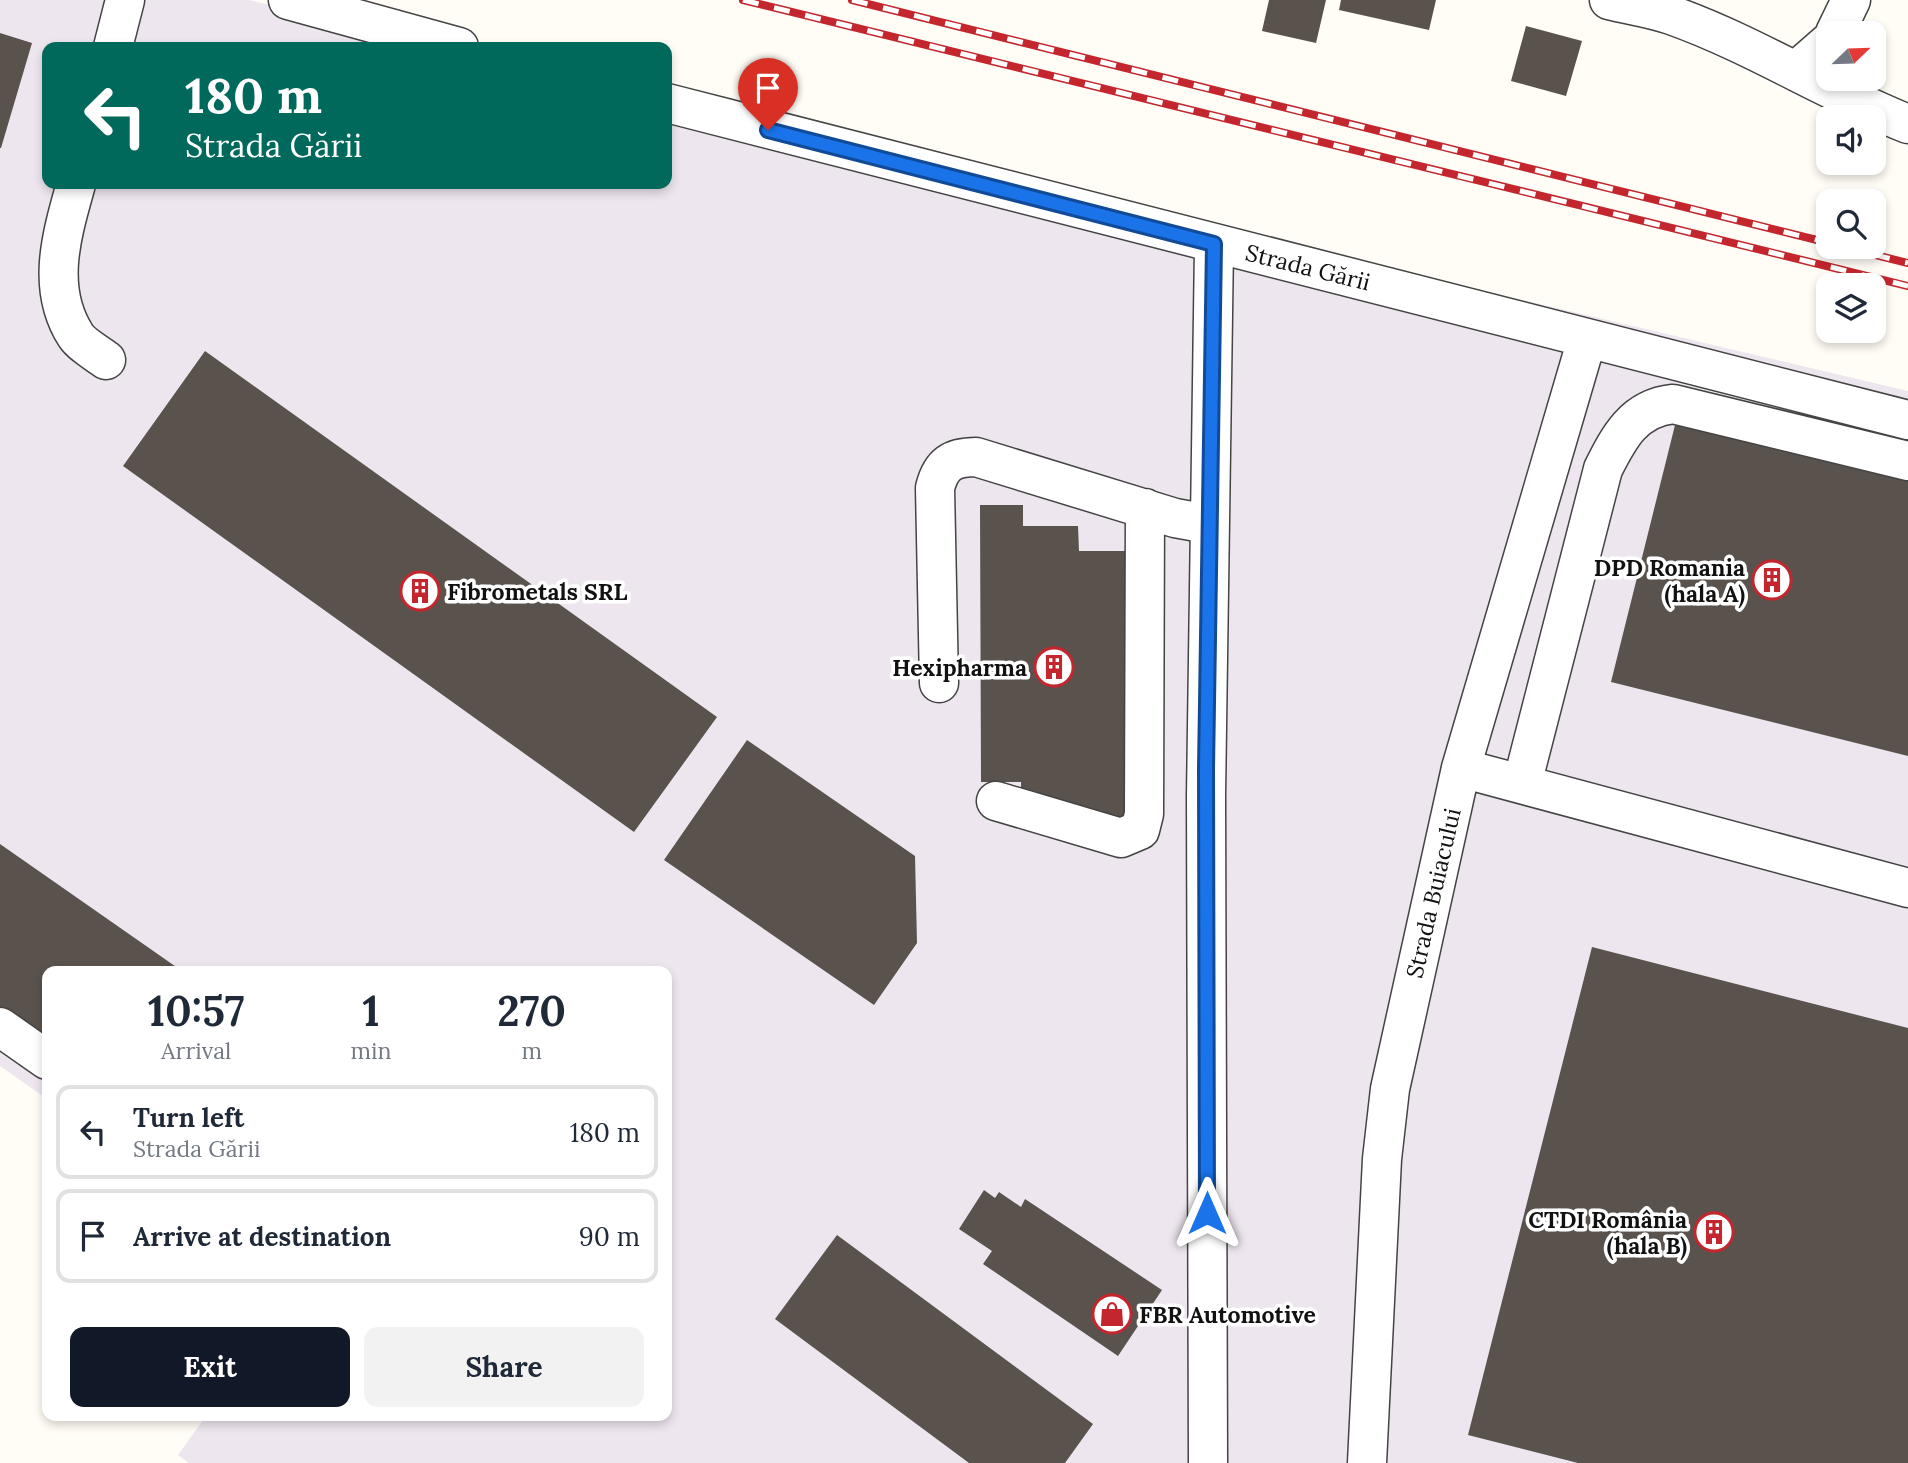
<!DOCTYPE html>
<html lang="en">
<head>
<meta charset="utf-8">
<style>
  body { margin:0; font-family:Lora,serif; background:#f2f2f3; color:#1f2937; height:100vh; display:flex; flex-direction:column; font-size:26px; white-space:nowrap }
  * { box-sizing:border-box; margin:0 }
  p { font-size:23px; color:#747a83 }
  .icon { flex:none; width:38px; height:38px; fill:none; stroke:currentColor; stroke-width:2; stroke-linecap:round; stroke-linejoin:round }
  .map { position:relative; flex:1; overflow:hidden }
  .side { position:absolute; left:42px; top:966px; width:630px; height:455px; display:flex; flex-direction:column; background:#fff; border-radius:14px; box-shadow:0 4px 10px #0003 }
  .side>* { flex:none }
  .guide { position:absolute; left:42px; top:42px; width:630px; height:147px; border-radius:14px; box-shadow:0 4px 10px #0003; background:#00695c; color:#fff; overflow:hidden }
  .needle { width:46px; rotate:67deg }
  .controls { position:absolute; left:1816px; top:21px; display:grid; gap:14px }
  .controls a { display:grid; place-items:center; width:70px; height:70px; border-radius:14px; background:#fff; box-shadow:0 4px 10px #0003; font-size:35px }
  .pin { position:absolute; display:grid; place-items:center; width:60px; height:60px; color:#fff; margin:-72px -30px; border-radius:50% 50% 50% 0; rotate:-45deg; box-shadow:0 0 7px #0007 }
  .pin .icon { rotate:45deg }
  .me { position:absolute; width:77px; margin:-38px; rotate:0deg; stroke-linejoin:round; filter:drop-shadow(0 0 5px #0008) }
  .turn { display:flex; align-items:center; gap:24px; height:147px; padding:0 28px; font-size:32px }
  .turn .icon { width:91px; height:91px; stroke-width:2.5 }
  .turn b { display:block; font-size:49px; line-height:60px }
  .eta { display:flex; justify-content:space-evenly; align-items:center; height:119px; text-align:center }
  .eta b { font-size:42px; font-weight:800; line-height:49px }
  .action { display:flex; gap:14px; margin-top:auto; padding:14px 28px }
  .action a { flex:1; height:80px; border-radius:14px; background:#111827; color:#fff; font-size:28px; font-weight:800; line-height:80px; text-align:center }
  .action a+a { background:#f2f2f3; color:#1f2937 }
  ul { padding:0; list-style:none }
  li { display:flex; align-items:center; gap:21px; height:94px; margin:0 14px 10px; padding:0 14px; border:4px solid #e0e1e3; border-radius:14px }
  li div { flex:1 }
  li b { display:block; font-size:26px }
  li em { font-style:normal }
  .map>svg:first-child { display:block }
  .industrial { fill:#eee6ef }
  .building { fill:#5a524d }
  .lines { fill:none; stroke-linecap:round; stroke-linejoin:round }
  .minor-casing { stroke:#444; stroke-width:41 }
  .minor { stroke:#fff; stroke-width:38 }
  .rail-casing { stroke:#c4262e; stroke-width:8 }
  .rail { stroke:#fff; stroke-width:5; stroke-dasharray:16; stroke-linecap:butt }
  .route-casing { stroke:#114b97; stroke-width:18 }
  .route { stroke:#1a73e8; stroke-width:12 }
  .labels { text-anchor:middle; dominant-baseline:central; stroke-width:7; stroke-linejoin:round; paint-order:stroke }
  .street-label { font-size:23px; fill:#111; stroke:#fff }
  .poi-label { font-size:23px; font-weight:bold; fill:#111; stroke:#fff; text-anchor:end }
</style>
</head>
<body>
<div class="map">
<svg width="1908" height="1463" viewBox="0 0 1908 1463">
  <rect width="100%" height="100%" fill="#fffdf5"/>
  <path class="industrial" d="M 0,0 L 249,0 L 449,47 L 47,47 L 47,184 L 667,184 L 667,98 L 1908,391 L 1908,1463 L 189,1463 L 178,1455 L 206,1416 L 667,1416 L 667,971 L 47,971 L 47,1099 L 0,1066 Z"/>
  <path class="building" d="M 1269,0 L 1326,0 L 1316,43 L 1262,31 Z
    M 1341,0 L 1436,0 L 1429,30 L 1339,10 Z
    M 1526,26 L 1582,41 L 1566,96 L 1511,81 Z
    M 0,33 L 32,43 L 1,148 L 0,148 Z
    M 205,351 L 717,717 L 634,832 L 123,466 Z
    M 1676,421 L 1908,479 L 1908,756 L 1611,682 Z
    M 980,505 L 1023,505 L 1023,526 L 1078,526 L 1079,551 L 1128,551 L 1128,823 L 1077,823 L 1077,804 L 1021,804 L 1021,782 L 981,782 Z
    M 747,740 L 915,856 L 917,943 L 874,1005 L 664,860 Z
    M 0,844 L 182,971 L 47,971 L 47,1041 L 0,1007 Z
    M 1592,947 L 1908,1028 L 1908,1463 L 1578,1463 L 1468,1435 Z
    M 984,1190 L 995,1198 L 999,1192 L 1021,1207 L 1025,1199 L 1162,1290 L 1118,1356 L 983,1264 L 992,1251 L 959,1229 Z
    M 837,1235 L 1093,1424 L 1065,1463 L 969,1463 L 775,1319 Z"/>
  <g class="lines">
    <g class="minor-casing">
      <path id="minor" d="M 288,0 L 459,47
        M 1609,0 C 1629,5 1651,8 1671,15 C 1753,44 1827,92 1908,124
        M 1835,33 L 1851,0
        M 113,47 L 125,0
        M 1797,70 L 1829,42
        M 667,103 L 1908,420
        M 76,184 C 62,234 45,288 76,336 C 82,345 97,353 106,360
        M 939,683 L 935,488 C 941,464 952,457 976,457 L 1175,518 L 1208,524
        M 1461,768 L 1908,888
        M 1522,784 L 1603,469 C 1619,437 1634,408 1673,404 L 1908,461
        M 996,801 L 1121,838 L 1140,830 L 1144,814 L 1145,508
        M 0,1027 L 47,1060
        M 1208,1463 L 1206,796 L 1214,245
        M 1367,1463 L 1382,1159 L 1390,1089 L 1461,768 L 1587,339"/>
    </g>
    <use href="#minor" class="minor"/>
    <g class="rail-casing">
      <path id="rail" d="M 743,0 L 1908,286
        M 852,0 L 1829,243
        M 1843,247 L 1908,263"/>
    </g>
    <use href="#rail" class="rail"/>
  </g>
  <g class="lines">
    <g class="route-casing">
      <path id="route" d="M 768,130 L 1214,244 L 1206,769 L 1207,1213"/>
    </g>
    <use href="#route" class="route"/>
  </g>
  <defs>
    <g id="building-ring" transform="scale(2.0125)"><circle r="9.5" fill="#fff" stroke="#c4262e" stroke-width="1.5"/><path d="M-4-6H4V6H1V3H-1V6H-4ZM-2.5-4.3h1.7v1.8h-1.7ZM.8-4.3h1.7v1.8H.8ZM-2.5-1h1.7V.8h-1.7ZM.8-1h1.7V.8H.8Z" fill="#c4262e"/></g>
    <g id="shop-ring" transform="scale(2.0125)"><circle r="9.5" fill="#fff" stroke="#c4262e" stroke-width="1.5"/><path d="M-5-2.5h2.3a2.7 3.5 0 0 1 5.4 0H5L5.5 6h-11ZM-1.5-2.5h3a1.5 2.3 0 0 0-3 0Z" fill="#c4262e"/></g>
  </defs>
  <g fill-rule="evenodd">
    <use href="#building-ring" x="1772" y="580"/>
    <use href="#building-ring" x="420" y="591"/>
    <use href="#building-ring" x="1054" y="667"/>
    <use href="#building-ring" x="1714" y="1232"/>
    <use href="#shop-ring" x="1112" y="1314"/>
  </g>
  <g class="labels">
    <g class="street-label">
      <text transform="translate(1308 267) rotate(14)">Strada Gării</text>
      <text transform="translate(1433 893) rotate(-77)">Strada Buiacului</text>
    </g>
    <g class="poi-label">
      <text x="1745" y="567">DPD Romania<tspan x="1745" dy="26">(hala A)</tspan></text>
      <text x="447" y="591" text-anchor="start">Fibrometals SRL</text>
      <text x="1027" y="667">Hexipharma</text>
      <text x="1687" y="1219">CTDI România<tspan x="1687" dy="26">(hala B)</tspan></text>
      <text x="1139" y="1314" text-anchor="start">FBR Automotive</text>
    </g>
  </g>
</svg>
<div class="controls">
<a><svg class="needle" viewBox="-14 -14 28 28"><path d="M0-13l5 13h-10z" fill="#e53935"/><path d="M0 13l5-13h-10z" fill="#747a83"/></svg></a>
<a><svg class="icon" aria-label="sound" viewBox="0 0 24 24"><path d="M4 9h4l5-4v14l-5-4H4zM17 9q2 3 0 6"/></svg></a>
<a><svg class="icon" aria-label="search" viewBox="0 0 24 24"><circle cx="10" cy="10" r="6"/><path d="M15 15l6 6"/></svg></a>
<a><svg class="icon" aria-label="layers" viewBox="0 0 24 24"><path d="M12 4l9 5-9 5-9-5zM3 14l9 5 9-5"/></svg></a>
</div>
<div class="pin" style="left:768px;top:130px;background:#d93025"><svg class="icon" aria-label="arrive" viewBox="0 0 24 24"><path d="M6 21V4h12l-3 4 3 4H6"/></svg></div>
<svg class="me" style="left:1207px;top:1213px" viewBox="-20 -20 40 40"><path d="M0-17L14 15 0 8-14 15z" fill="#1a73e8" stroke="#fff" stroke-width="4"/></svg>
<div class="guide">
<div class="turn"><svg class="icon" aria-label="left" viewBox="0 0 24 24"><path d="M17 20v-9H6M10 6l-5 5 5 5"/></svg><div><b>180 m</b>Strada Gării</div></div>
</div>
<section class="side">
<div class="eta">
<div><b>10:57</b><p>Arrival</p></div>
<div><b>1</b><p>min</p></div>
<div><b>270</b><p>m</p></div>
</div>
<ul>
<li><svg class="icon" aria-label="left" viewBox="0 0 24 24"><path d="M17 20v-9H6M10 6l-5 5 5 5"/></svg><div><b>Turn left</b><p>Strada Gării</p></div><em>180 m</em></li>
<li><svg class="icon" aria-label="arrive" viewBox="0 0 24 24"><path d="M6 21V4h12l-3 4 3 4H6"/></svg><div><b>Arrive at destination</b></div><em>90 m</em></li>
</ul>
<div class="action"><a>Exit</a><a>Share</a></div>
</section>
</div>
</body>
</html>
